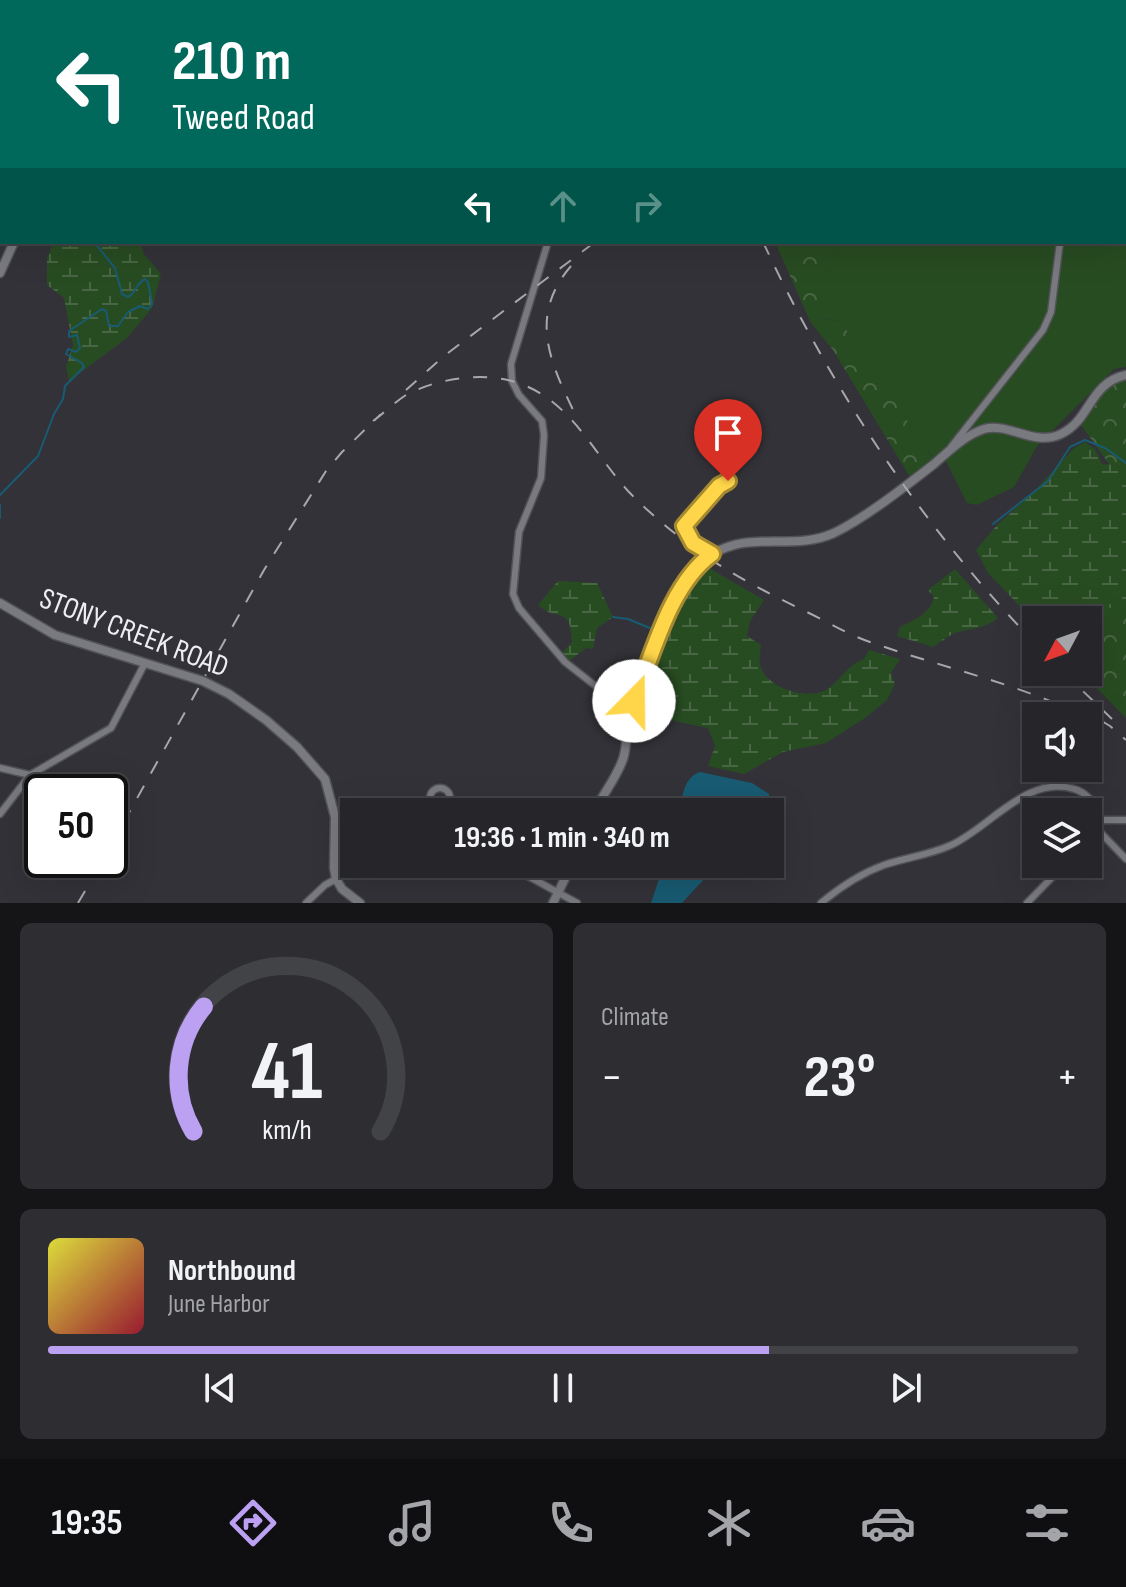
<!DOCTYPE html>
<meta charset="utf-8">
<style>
:root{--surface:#26262a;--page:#2e2e32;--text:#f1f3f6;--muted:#a4a5a8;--line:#424347;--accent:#bca0f2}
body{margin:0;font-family:"Sofia Sans Condensed",sans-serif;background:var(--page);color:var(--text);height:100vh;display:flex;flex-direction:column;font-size:30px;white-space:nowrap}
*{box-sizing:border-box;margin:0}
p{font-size:26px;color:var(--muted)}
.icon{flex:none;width:44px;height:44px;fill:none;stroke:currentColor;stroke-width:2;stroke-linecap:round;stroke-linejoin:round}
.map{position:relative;height:903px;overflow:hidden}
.sheet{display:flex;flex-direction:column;gap:20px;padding:20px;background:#151517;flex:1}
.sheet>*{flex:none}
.guide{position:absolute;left:0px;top:0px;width:1126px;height:244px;box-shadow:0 8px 32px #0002,0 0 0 2px var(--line);background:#00695c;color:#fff;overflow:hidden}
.needle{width:52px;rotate:229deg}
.buttons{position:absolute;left:1022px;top:606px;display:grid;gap:16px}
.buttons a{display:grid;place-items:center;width:80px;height:80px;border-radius:0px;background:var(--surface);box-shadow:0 8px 32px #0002,0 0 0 2px var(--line);font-size:40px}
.speed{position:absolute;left:24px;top:774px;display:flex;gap:16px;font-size:40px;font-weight:700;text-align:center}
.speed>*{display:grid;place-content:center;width:104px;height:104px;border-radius:50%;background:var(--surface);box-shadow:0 8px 32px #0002,0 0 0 2px var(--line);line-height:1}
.speed .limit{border:4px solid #111;border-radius:12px;background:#fff;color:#111}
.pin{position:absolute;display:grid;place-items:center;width:68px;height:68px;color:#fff;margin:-82px -34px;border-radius:50% 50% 50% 0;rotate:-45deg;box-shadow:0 0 8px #0007}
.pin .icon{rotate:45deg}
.me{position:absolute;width:88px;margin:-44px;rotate:22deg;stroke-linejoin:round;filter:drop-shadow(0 0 6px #0008)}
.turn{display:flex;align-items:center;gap:28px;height:168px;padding:0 40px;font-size:36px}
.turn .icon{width:104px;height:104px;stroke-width:2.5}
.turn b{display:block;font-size:56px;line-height:68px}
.lanes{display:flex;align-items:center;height:76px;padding:0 40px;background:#0003;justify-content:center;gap:40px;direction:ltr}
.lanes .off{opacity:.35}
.big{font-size:60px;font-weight:700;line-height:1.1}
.sheet .widget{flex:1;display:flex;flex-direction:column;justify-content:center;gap:12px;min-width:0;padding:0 28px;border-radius:12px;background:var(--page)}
.sheet .dial{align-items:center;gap:0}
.dial svg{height:208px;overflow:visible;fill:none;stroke:var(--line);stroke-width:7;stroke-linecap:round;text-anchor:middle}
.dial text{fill:var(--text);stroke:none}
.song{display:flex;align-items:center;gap:24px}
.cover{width:96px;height:96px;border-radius:12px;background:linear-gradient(135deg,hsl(60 70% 55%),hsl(350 70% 35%))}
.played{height:8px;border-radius:4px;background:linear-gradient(90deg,var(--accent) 70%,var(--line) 70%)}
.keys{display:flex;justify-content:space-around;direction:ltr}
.heat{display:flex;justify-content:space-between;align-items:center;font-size:44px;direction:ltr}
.sheet .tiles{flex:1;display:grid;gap:20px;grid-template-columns:1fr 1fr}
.widget:last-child{grid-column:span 2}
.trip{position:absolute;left:340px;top:798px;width:444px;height:80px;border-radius:0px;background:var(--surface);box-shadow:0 8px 32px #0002,0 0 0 2px var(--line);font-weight:700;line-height:80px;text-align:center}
.tab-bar{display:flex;height:128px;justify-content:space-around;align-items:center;background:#0f0f11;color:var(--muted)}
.tab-bar .icon{width:56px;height:56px}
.tab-bar .selected{color:var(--accent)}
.tab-bar b{font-size:36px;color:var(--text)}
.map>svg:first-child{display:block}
</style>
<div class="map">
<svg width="1126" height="903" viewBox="0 0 1126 903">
<defs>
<pattern id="forest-crowns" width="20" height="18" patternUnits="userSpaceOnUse" patternTransform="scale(2)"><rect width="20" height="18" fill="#284c22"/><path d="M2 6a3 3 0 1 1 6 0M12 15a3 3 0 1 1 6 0" fill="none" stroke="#486643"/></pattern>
<pattern id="wetland-marsh" width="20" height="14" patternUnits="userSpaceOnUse" patternTransform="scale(2)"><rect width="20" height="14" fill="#284c22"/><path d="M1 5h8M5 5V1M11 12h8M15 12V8" fill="none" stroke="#486643"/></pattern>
</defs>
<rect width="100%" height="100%" fill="#323238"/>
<path fill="#284c22" d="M1126 128V367L1114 369 1037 446 1014 487 977 505 967 503 945 459H933L880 380 851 344 845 324C836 319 829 321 821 317L818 288 838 242H1124Z"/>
<path fill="url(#forest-crowns)" d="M775 242H838L818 288 821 317C829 322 836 319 845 324L851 344 880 380 933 459 910 477 833 350 811 323Z
M1126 379V488L1079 422 1114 381Z
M1126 579V718L1081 672H1088V620H1066Z"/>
<path fill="url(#wetland-marsh)" d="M53 242H141L143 253 161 274 152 308 127 338 69 381 66 367 73 345 64 298 47 285V259Z
M1085 442 1095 449 1102 464 1126 466V615L1106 606 1085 620H1036V623L988 573 976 550 997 525 1033 493 1073 449Z
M707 567 764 600 750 621 747 636 761 645C760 653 758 663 762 670 771 689 806 699 824 691 840 683 846 665 864 659L869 650 900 659 891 673 895 684 887 700 865 718 826 743 783 752 744 774 708 766 715 746 708 728 674 721 643 692C659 649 671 597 707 567Z
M955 569 998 618C985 629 971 628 955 633 948 636 940 643 933 647L897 636 900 627C914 620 930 614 934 597L928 590Z
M558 581 597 583 613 617 597 628 593 649 586 648 569 661 561 654 572 642C570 603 559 624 538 605Z"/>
<path fill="#185b72" d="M700 772 752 783 769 794 770 807 765 812H679C683 796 683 778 700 772Z
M664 864H718L682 903H651Z"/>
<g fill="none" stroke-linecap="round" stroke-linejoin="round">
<path stroke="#185b72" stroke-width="2" d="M141 2V0
M203 2 204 0
M0 495 38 456 54 414 63 399 65 386 84 367 82 363 66 354 68 349 76 352 80 348 77 335 69 337V331L102 309 106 311 109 326H118L128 312 140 306 148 309 152 304 148 282 145 279C136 283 136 293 128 297L122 294 115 268 94 242
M0 505V518
M993 524 1048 481 1070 447 1085 440 1105 448 1126 463
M613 617 628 619 657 631"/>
<defs>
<path id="minor" d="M605 0 607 2
M1124 102 1126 97
M548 242 511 364 512 381 519 395 542 421 544 435 541 478 519 532 513 594 519 608 565 662 602 691 628 719
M951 447 1043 330 1051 312 1060 242
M712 554 693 543 684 526 719 486 728 481
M0 768 30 775
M430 798a10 10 0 1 1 20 0a10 10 0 1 1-20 0Z
M0 814 30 775 111 728 145 663
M1101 820H1126
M1098 830 1126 859
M506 864 577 903
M306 903 325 885 336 879
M821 903C839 888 862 873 884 865 905 858 928 855 949 846 988 830 1026 774 1074 789 1085 792 1095 802 1099 814 1103 826 1096 832 1088 840
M1027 903 1065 864"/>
<path id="secondary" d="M55 2 56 0
M0 273 14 242
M0 603 55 635 203 681 229 694 266 720 297 747 325 779 335 817 334 868 336 879 342 889 360 903
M594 812C603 794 617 777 623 759 628 745 625 730 629 717 632 701 640 686 646 671 659 637 670 595 696 568 738 523 788 554 834 533 865 518 906 486 934 464 948 452 965 435 984 429 1009 422 1034 447 1061 434 1091 420 1089 383 1126 375
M553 903 572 864"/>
</defs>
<use href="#minor" stroke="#515156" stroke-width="9"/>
<use href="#secondary" stroke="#515156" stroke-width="11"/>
<use href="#minor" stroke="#797980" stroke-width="6"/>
<use href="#secondary" stroke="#797980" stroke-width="8"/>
<path stroke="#a7a7ac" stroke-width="2" stroke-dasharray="14 14" stroke-linecap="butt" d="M658 0 659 2
M910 2 912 0
M763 242C832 390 922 527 1036 644
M571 266C528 316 550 362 575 414
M406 390 444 356 595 242
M373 421C384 413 395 402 406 395 436 379 479 372 512 381 569 397 591 450 628 491 651 515 679 538 707 557 741 580 776 597 813 615 833 625 851 636 873 643 944 668 1016 683 1084 716
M1063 672 1112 719
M1077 706 1110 726 1126 740
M110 847 264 570 326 471 342 452 380 415
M78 903 103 860"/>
</g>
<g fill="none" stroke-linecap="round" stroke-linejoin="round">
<defs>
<path id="route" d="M634 701C653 654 670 584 712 554L693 543 684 526 719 486 728 481"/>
</defs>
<use href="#route" stroke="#a68a30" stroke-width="20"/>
<use href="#route" stroke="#ffd54a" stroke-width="14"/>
</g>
<g text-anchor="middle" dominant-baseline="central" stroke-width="8" stroke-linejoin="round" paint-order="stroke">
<g font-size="30" fill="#eeeef2" stroke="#323238">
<text transform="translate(134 633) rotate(21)">STONY CREEK ROAD</text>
</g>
</g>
</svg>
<div class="buttons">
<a><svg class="needle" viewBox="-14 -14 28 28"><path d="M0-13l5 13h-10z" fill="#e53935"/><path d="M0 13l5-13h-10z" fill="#a4a5a8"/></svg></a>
<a><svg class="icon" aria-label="sound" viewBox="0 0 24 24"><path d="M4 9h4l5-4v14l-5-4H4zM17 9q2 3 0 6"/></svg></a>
<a><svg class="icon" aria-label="layers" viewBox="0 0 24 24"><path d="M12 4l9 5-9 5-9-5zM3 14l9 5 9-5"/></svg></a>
</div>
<div class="speed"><div class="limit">50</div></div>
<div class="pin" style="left:728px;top:481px;background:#d93025"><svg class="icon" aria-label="arrive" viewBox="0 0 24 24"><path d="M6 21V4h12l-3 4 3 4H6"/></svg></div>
<svg class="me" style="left:634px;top:701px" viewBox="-20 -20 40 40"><circle r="19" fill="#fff"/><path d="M0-13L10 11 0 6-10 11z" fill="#ffd54a"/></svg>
<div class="trip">19:36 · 1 min · 340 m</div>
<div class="guide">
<div class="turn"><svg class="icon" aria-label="left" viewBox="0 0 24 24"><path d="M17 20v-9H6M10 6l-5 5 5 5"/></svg><div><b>210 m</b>Tweed Road</div></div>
<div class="lanes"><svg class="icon" aria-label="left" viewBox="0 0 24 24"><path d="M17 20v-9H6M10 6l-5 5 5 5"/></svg><svg class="icon off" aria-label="ahead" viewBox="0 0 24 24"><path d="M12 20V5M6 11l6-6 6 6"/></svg><svg class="icon off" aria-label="right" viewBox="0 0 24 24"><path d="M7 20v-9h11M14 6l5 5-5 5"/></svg></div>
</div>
</div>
<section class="sheet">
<div class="tiles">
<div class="widget dial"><svg viewBox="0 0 100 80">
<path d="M14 69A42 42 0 1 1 86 69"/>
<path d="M14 69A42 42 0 0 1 18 21" stroke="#bca0f2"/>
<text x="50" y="56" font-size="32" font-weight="700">41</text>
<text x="50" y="72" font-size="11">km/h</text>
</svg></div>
<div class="widget"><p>Climate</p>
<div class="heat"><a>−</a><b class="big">23°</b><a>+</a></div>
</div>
<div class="widget">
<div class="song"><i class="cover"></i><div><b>Northbound</b><p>June Harbor</p></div></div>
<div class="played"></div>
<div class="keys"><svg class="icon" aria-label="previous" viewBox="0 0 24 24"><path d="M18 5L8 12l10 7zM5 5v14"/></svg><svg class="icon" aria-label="pause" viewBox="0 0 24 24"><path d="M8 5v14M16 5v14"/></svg><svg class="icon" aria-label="next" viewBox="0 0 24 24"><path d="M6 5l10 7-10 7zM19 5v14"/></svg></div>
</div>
</div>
</section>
<nav class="tab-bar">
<b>19:35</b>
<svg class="icon selected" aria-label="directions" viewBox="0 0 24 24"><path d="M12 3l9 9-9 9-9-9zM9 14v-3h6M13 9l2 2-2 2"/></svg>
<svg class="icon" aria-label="music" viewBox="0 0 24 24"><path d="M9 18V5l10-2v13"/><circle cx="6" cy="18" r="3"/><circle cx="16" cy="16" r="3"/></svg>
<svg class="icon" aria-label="phone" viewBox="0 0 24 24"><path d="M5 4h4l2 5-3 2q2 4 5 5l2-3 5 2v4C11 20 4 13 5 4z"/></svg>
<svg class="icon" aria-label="climate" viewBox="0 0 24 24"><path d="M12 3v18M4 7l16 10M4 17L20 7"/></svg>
<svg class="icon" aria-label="car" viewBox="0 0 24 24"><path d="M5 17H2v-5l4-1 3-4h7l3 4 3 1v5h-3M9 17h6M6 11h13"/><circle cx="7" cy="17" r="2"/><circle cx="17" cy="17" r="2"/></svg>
<svg class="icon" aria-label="filters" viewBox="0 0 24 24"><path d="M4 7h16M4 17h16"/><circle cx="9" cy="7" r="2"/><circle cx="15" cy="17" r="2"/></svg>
</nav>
